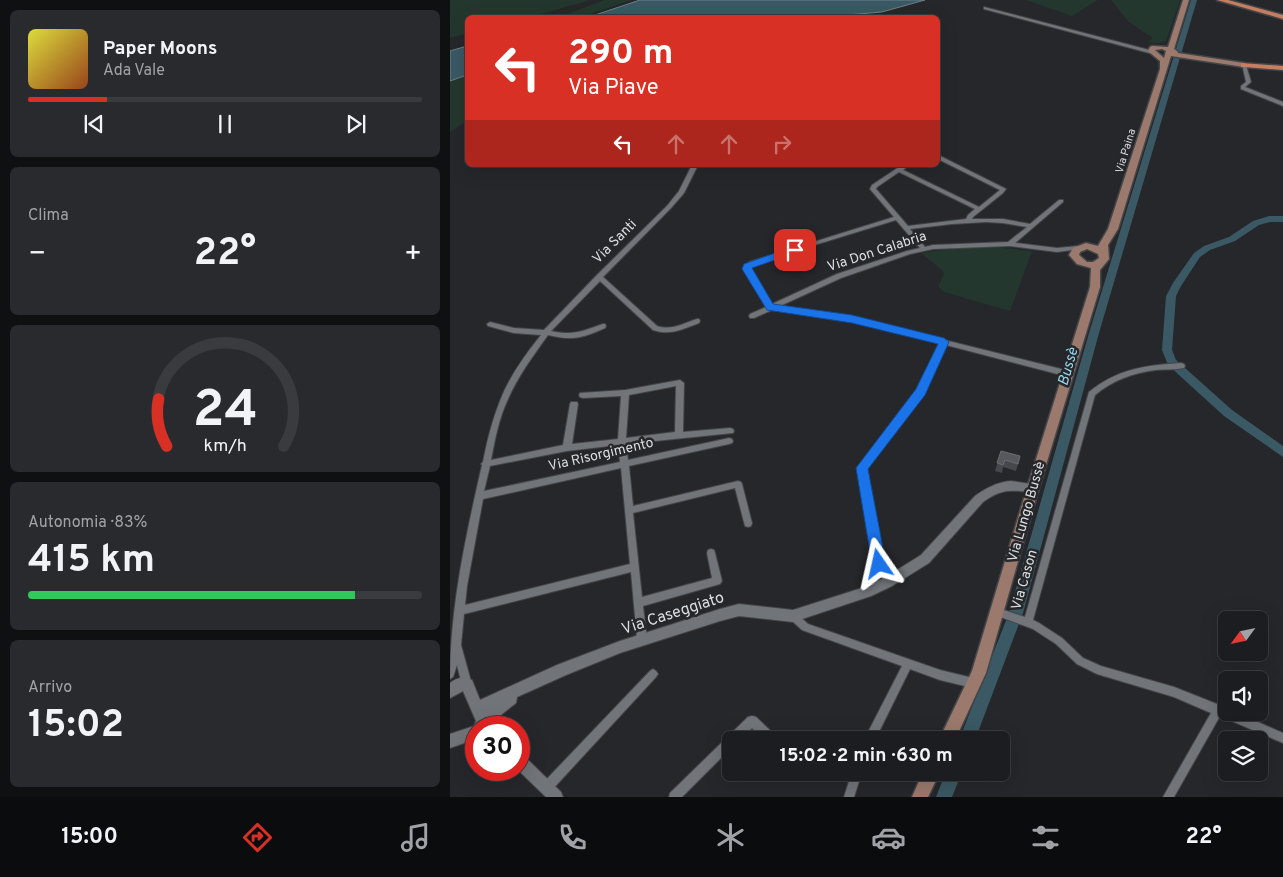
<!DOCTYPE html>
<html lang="it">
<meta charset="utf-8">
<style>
:root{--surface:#1c1d20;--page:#292a2d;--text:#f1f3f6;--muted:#a0a2a5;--line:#3a3b3e;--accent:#d93025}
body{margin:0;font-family:Overpass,sans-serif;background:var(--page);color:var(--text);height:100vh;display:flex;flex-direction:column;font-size:19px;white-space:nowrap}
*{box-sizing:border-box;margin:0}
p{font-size:16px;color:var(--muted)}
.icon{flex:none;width:28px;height:28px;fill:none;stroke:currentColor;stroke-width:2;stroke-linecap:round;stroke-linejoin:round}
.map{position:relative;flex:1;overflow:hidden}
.sheet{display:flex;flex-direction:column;gap:10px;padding:10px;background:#0f1012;width:450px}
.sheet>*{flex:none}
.hud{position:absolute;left:15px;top:15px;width:475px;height:152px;border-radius:8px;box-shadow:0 5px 20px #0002,0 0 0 1px var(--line);background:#d93025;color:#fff;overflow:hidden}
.needle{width:32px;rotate:237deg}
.tools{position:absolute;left:768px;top:611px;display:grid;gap:10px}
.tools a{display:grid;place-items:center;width:50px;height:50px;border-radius:8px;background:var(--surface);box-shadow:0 5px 20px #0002,0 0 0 1px var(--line);font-size:25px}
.speed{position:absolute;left:15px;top:716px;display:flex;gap:10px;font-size:25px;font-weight:700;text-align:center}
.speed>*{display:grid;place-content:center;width:65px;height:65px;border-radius:50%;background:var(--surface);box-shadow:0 5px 20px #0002,0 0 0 1px var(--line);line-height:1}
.speed .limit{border:8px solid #d22;background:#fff;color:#111}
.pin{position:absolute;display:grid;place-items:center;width:42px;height:42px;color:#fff;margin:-21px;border-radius:10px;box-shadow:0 2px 8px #0006}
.me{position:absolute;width:55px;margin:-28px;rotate:349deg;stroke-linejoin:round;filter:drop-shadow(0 0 4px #0008)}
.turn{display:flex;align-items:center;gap:18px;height:105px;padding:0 20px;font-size:22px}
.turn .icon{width:65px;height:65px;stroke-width:2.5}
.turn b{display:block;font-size:35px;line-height:42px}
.lanes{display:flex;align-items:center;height:48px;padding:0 20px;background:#0003;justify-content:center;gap:25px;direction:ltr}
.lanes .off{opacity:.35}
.big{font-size:38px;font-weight:700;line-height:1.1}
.sheet .card{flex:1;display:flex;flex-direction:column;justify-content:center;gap:8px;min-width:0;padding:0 18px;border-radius:8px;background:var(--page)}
.sheet .dial{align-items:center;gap:0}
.dial svg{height:130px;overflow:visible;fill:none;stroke:var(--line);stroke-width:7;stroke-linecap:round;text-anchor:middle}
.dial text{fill:var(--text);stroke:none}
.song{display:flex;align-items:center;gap:15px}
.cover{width:60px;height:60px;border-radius:8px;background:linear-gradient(135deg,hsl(60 70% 55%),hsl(20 70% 35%))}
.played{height:5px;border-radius:2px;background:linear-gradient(90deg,var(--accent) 20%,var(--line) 20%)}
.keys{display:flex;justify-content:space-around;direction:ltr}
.heat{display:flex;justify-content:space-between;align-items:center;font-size:28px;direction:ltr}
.charge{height:8px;border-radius:4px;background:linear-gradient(90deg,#34c759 83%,var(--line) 0)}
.trip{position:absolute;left:272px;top:731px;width:288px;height:50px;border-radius:8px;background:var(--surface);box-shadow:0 5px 20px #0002,0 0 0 1px var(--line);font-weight:700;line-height:50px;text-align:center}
.tab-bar{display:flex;height:80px;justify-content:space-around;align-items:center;background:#0b0c0d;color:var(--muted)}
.tab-bar .icon{width:35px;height:35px}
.tab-bar .current{color:var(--accent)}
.tab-bar b{font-size:22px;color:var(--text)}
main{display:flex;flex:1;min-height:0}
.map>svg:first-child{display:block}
</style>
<main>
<section class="sheet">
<div class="card">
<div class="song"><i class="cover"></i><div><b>Paper Moons</b><p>Ada Vale</p></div></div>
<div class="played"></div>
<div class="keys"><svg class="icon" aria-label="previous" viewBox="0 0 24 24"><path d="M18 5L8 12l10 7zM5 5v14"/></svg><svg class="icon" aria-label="pause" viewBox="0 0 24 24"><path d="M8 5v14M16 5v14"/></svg><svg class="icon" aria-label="next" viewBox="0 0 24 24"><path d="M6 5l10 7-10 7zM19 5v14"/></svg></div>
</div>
<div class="card"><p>Clima</p>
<div class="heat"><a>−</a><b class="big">22°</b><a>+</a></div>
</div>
<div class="card dial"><svg viewBox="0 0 100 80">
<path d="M14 69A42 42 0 1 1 86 69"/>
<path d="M14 69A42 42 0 0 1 9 40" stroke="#d93025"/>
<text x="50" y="56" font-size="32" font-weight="700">24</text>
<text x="50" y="72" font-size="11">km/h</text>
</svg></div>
<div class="card"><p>Autonomia · 83%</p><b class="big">415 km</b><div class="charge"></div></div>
<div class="card"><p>Arrivo</p><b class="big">15:02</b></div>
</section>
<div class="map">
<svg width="833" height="797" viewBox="0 0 833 797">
<rect width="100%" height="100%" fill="#25272b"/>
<path fill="#24372e" d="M0 0H140L81 17 18 18 17 33 0 38Z
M154 0H182L131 17H110Z
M576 0H648L622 16Z
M661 0H730L717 38 716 41 708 43 698 42 703 38 679 22Z
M17 75V121L0 132V81Z
M516 247H542L582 251 560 311 494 292 488 286 494 275 493 271 471 253Z"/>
<path fill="#3a5964" stroke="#6a8189" d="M190 0H475L432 12 373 17H139Z
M17 46V75L0 81V51Z"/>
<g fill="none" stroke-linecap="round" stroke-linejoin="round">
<path fill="#3a5964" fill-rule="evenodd" d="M741 0H747L649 333 573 613 525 740H509L559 613 639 333Z
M819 216H833V222H820L809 225 785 241 760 250 750 257 731 286 726 296 722 350 726 360 782 410 833 446V457L774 416 718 365 712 350 716 296 723 283 744 253 754 246 779 237 803 221Z
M496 772H512L502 797H486Z"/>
<defs>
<path id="minor" d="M534 7 707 52V53L703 54 534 9Z
M792 64 796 65 801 82 795 87 833 102V106L791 89V86L796 82Z
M488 155 556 189 553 193 523 217 522 219H553L580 224 609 200H613V202L565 243 607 248 628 246 630 247V249L607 252 560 246 483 249 460 254 391 278 330 306 402 317 619 371 623 374 619 377 496 345 474 394 416 469 433 564 443 582 441 585 438 586 435 585 425 564 408 468 468 391 490 343 402 321 322 310 304 318H300L299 316 300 314 316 307 294 269 299 262 444 217 420 189 422 185 452 165H459L453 170 529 207 550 190 488 159ZM449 172 525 209 518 215 516 219 458 226 426 189 427 187ZM446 220 470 248 457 251 387 274 322 304 300 269 303 264ZM536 222 553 223 577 227 558 242 483 245 475 247 460 229 502 224Z
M242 165H248L234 193 221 208 153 277 207 326C222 331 234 323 247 319H249L250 321 249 323C233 329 220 336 203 330L150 281 101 331C123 336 133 331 153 324H155L156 326 155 328C133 338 122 341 98 335 83 356 68 376 58 399 49 418 45 439 41 460L113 445 120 404 121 402H127L128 404 122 444 168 439 171 396 133 398 130 397 129 395 130 393 175 390 230 380 234 383 233 432 280 428 283 429 284 431 283 433 176 444 178 460 279 438 282 439 283 441 282 443 279 444 179 466 183 506 288 481 291 482 292 484 302 523 301 526 298 527 295 526 285 488 183 513 192 597 262 578 257 553 258 550 261 549 264 550 265 553 272 581 270 584 193 606 197 639 195 642 192 644 189 642 187 639 181 572 14 614 11 645 22 685 21 689 17 690 13 689 7 665 3 677 0 679C0 607 16 535 32 465L31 464 33 462C37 441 42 421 50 401 59 377 75 355 91 335L64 333 38 326 37 324 40 322 64 328 94 330 147 275 217 206 229 191ZM226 386 225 432 176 438 179 395ZM168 445 170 462 34 491 40 466 117 451ZM171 468 180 564 15 605 17 586 33 499Z
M731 363 734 364 735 366 734 368C725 370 715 369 706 370 683 373 663 380 645 395L583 620 589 623 612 638 633 658 651 666 724 687 772 706 776 709V712H785L833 733V743L770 716 724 797H713L761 713 724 697 647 674 627 664 606 644 583 629 545 615 543 612 545 609 548 608 575 617 639 392C667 369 696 365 731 363Z
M343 612 346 613 358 624 490 670 523 678 526 680 528 683 526 686 523 688 490 680 460 669 425 740H414L452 666 352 630 340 619 338 616 340 613Z
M203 669 206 671 208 674 206 677 100 792 96 793 92 792 91 788 92 784 200 671Z
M302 716 306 717 326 736 327 740H314L302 728 290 740H281V748L232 797H219L220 793 298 717Z
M402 772H412L404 797H394Z"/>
<path id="tertiary" d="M561 481 587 485 589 488 587 491 583 493C561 489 551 489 533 502L479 563 442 586 421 596 343 622 289 616 270 621 170 653 116 675 67 697 66 703 42 722 45 728H26V739L0 748V734L24 726 26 721 13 691 0 698V683C7 677 13 677 22 680L30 700 107 665 170 641 270 609 289 604 343 610 415 587 434 578 471 555 525 496C536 488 547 482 561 481Z
M69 754 74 756 111 792 113 797H96L68 770Z"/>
<path id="secondary" d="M733 0H739L724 49 727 51 728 53 794 63 798 65 794 67 721 56 668 229 658 245 659 259 650 270V287L589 488 536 673 505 740H489L522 671 577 488 640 287 641 268 627 264 619 255 623 248 636 243 648 246 658 229 710 69V61L698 51 700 47 702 46 718 47ZM712 49 716 51 714 58 705 50ZM637 249 648 254 649 258 643 262H637L629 255 630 252Z
M473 772H490L478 797H462Z"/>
<path id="primary" d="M767 0H778L833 15V19Z
M791 63 833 66V70L794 67H791Z"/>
</defs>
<use href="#minor" stroke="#434548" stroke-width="2"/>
<use href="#tertiary" stroke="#434548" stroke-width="2"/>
<use href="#secondary" stroke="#434548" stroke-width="3"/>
<use href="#primary" stroke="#434548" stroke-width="3"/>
<use href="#minor" fill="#717478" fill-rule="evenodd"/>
<use href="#tertiary" fill="#717478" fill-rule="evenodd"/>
<use href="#secondary" fill="#9b796c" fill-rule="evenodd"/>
<use href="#primary" fill="#c57f60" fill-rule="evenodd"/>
</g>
<path fill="#45484c" d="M551 451 568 464 566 471 553 467 552 473 545 471Z"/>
<path fill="#55585c" stroke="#6a6d70" d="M551 451 570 456 568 464 555 460 553 465 547 463Z"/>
<path fill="#1a73e8" stroke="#114b97" d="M342 247H345L350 250 348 252 302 268 323 304 402 315 494 338 499 342 475 395 418 469 436 564 434 569 429 570 424 569 422 564 406 468 466 389 488 344 402 323 317 310 292 269 294 264Z"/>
<g text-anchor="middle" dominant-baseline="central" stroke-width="5" stroke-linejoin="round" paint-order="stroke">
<g font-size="11" fill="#dbdddf" stroke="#25272b">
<text transform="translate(676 151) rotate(-73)">Via Paina</text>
</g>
<g font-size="14" fill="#dbdddf" stroke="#25272b">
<text transform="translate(165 242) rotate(-45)">Via Santi</text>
<text transform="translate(427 252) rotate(-18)">Via Don Calabria</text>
<text transform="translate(151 455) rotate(-13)">Via Risorgimento</text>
<text transform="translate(577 512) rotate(-74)">Via Lungo Bussè</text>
<text transform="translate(575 580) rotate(-74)">Via Cason</text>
</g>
<g font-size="15" font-style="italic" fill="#97d6eb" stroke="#25272b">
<text transform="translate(619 367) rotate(-74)">Bussè</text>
</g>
<g font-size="16" fill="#dbdddf" stroke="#25272b">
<text transform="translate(223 614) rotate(-18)">Via Caseggiato</text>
</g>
</g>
</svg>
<div class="tools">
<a><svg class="needle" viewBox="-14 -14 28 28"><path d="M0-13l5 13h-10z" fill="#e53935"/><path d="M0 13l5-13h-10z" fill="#a0a2a5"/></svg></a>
<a><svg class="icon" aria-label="sound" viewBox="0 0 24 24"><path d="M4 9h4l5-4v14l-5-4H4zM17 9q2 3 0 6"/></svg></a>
<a><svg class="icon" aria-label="layers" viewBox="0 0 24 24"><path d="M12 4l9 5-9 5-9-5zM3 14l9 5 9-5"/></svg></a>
</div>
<div class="speed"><div class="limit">30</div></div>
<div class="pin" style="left:345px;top:250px;background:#d93025"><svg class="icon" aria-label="arrive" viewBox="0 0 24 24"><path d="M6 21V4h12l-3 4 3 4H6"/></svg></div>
<svg class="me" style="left:429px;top:564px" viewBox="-20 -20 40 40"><path d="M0-17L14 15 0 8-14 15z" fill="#1a73e8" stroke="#fff" stroke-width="4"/></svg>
<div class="trip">15:02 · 2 min · 630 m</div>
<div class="hud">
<div class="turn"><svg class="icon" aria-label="left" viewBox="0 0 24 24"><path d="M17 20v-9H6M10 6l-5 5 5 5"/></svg><div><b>290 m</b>Via Piave</div></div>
<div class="lanes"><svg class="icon" aria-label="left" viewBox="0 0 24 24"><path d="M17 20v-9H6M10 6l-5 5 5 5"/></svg><svg class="icon off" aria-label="ahead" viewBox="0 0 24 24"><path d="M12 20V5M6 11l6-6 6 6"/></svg><svg class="icon off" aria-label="ahead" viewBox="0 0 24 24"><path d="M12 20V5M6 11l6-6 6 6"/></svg><svg class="icon off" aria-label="right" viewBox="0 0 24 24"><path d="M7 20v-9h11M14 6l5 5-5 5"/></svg></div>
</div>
</div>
</main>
<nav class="tab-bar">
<b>15:00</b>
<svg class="icon current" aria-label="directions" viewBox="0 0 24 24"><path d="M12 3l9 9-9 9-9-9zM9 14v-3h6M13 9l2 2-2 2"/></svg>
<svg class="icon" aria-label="music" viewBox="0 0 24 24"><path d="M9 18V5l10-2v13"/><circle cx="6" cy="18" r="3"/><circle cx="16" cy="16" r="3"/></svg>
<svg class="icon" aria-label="phone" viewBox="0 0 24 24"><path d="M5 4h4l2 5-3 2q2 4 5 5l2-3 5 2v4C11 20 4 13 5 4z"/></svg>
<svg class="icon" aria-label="climate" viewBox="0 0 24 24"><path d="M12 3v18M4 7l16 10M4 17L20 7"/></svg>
<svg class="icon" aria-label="car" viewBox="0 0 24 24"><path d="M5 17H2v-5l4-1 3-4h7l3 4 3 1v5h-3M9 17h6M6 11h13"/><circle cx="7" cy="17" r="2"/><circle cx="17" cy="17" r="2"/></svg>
<svg class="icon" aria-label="filters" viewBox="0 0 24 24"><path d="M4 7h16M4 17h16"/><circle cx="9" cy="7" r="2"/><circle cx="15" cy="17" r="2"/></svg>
<b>22°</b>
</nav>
